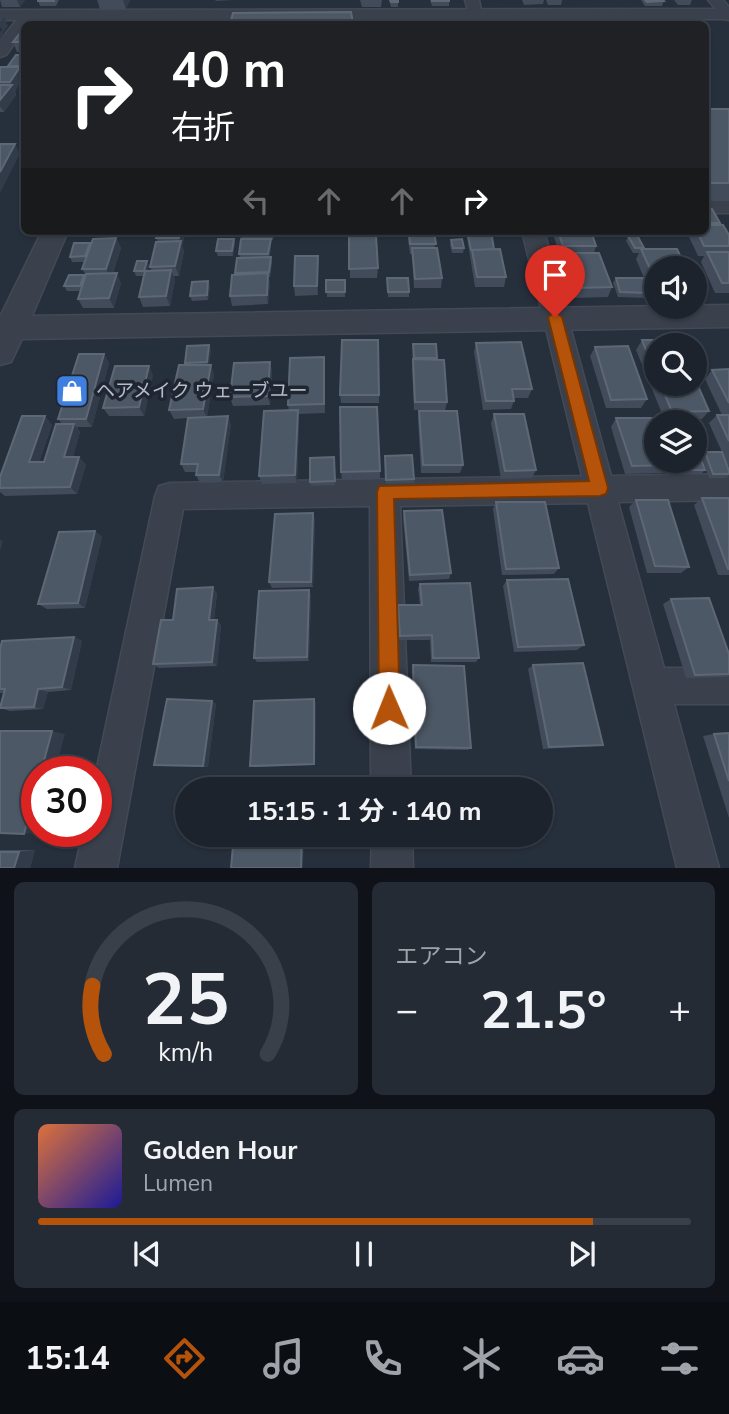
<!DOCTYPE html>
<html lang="ja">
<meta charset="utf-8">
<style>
:root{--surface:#1c232d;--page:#252b35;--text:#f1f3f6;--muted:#a0a4aa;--line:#3a4049;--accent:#b45309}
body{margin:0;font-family:"Nunito Sans","Noto Sans JP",sans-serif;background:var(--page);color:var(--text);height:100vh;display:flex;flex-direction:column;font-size:26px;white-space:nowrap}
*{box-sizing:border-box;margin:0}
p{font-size:23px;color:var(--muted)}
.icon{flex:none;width:38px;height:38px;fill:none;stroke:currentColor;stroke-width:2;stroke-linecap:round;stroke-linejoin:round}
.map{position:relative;height:868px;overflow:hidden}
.sheet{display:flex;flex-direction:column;gap:14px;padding:14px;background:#0f1319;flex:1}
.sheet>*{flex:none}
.top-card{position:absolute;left:21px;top:21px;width:688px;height:214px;border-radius:10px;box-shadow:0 2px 5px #0004,0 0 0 2px var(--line);background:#202124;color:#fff;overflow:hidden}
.tools{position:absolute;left:644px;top:256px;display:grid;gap:14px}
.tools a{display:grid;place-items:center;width:63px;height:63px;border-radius:50%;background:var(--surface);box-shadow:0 2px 5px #0004,0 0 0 2px var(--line);font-size:35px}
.speed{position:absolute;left:21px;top:756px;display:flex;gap:14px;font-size:35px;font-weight:700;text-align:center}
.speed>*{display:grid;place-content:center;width:91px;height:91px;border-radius:50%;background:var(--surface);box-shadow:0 2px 5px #0004,0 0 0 2px var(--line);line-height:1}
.speed .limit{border:10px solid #d22;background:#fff;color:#111}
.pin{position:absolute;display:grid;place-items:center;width:60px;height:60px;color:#fff;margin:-72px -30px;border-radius:50% 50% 50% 0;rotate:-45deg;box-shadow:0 0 7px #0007}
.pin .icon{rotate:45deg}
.me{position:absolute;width:77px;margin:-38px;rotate:359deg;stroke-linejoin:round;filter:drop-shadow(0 0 5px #0008)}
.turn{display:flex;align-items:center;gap:24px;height:147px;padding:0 35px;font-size:32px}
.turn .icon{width:91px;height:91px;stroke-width:2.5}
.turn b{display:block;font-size:49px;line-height:60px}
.lanes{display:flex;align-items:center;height:66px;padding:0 35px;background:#0003;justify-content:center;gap:35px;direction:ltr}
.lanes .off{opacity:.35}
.big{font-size:52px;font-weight:700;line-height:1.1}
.sheet .card{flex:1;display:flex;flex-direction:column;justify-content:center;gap:10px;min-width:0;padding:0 24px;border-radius:10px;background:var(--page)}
.sheet .dial{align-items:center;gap:0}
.dial svg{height:182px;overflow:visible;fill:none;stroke:var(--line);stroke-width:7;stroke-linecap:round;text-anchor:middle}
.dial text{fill:var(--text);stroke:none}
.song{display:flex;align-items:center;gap:21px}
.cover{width:84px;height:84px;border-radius:10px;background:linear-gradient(135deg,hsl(20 70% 55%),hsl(240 70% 35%))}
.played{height:7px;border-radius:4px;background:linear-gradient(90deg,var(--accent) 85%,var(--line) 85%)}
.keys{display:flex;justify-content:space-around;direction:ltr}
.heat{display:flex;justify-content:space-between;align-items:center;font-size:38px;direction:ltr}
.sheet .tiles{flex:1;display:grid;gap:14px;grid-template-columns:1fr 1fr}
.card:last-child{grid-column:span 2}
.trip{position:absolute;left:175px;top:777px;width:378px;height:70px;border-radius:35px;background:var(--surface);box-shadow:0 2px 5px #0004,0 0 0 2px var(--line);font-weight:700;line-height:70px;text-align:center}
.dock{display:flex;height:112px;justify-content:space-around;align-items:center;background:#0b0e12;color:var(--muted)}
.dock .icon{width:49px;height:49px}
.dock .selected{color:var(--accent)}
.dock b{font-size:32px;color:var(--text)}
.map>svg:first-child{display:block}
</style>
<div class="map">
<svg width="729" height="868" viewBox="0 0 729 868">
<rect width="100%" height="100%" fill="#262f3c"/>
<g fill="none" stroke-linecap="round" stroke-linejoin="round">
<defs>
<path id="minor" d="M465 0H479L482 15 480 18H470Z
M708 0H723L729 7V20L724 19Z
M28 11 35 15 28 24H24V30L6 55 0 57V41L23 12Z
M705 201H729V213H705Z
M522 231H544L611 476 729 474V500L618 502 664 668H729V704H674L719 868H677L588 503 400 506 411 789H371L370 506 183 509 117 868H75L83 831H96V772L155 496 159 486 170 483 582 476Z
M372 835H412L413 868H371Z"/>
<path id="tertiary" d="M729 9V19L0 20V10Z
M42 231H68L32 316 729 305V327L22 339 11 362 0 365V317Z"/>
</defs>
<use href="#minor" stroke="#434a55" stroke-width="3"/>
<use href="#tertiary" stroke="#434a55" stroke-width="3"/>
<use href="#minor" fill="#3a414c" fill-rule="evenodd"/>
<use href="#tertiary" fill="#3a414c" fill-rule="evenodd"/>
</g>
<path fill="#414b5a" d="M0 0H25L20 7H2Z
M38 0H59L56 6H40L38 1Z
M97 0H130L126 9H100Z
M215 0H233L216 1Z
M360 0H382L381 7H362Z
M389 0H398V7H391Z
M430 0H449V6H432Z
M522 0H544L543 4 524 5Z
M546 0H562V1L561 5H548Z
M641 0H663L664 1 662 6H645Z
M674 0H692L690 5H678Z
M24 32V52H17L13 42Z
M24 55V71H22L24 77 15 91 16 95 4 112H0V67H9Z
M705 109H729V201H705Z
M705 209 720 223 719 225 729 235V293H715L701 262 704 256H698L688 235 690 231H705Z
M186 231 182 246 184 251 179 276H174L175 280 170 306 143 307 139 297 144 276H136L134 271 147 261 149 266 147 271H152L150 267 158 242 156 238Z
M274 231 273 240H271L270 257 272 262 270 277H268L270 283 268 304 232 306 230 296 235 273 240 258 239 254 242 239 241 236Z
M407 231H434L435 248 442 278 441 288H414L412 254H410Z
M466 231H491L494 249 506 277 504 287H475Z
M552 231H591L596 246 594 253 612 287 608 297 571 298 560 263 562 256H560Z
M349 236 378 268 377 278H350Z
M628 236 644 248 643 249 656 268V292H650L636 259 639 253H633L626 241Z
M116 238 121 248 113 273 121 283 114 308H83L78 299 80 291H67L64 286 85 277 86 275 82 269 85 262H72L70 257 90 243 91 246Z
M234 239 235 244 233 256H218L216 251Z
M451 240 464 248 463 253H452L450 245Z
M318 266V295L295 296 294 286Z
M387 278 409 292V297H388Z
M616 278 648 293 646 298 618 297 613 283Z
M326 280H345V297H327Z
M210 286 208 300 192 301 190 296Z
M642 340 656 345V383H695L709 411 702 419 665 421 636 350Z
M476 343 532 389 528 398H514V401L511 409 483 410 474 352Z
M413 344H436V360L447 402 445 411 463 465 460 473H421L418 419 419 411H443L414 410 412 368Z
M595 347 647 399 641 408H606L590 356Z
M211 350 209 365 214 374 207 417 231 424 223 482 200 483 196 475 197 472H185L181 464 188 418 174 419 169 410 186 365 185 363Z
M104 354 109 363 92 427H77L80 432 73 457H79L86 465 77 494 5 496 0 492V477L45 416 52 425 39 462H44L62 424 58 419Z
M324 357 325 413 298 414 299 419 297 483 262 484 259 476 289 411 288 405Z
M270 362 272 371 270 405 233 406 230 397Z
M729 369V468L709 423 717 415H722L705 379 712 370Z
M153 375 144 416H109L103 408Z
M340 395H379V403H341Z
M494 414 536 470 532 478 501 479 491 423Z
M616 418 673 465 665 473 625 474 611 427Z
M705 452 729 471V475L726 478H709L701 456Z
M334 457 335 485 311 486 310 482Z
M385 460 414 479V483L386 484Z
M679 460H695L705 470 701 474H684Z
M380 471V479L342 480 341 472Z
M702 498H729V575H718L694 505Z
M636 500 689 567 681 573H647L629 507Z
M496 502 559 568 554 574 502 575 493 509Z
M404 511 451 573 449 579 409 581 403 519Z
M313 513 315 520 313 587 272 588 269 582Z
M95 531 102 537 85 608 47 609 38 604Z
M507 580 584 645 577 650 514 652 503 586Z
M420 584 479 658 476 662H431L430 640H399L398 610V605H420L418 589Z
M309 590 311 596 309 661 257 662 254 658Z
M217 593 214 620H217L221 625 217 666 159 668 153 664 173 620Z
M671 599 729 654V676L726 677 686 678 663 604Z
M74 637 82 641 71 690 48 692 43 709 10 711 0 708 4 693H0V649Z
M413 665 471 748 468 750 415 749 412 669Z
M533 665 603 745 595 746 543 749 528 669Z
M212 701 216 704 208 767 160 766 154 765Z
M316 702 315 765 253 767 250 766Z
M729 733V818L703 736 714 734Z
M0 850H35L30 868H0Z"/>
<path fill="#313b49" d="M17 0H25L20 7Z
M123 0H130L126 9Z
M4 17 8 26 3 33 4 35 0 40V32L2 30 0 27V22Z
M20 67 24 77 15 91 10 82Z
M12 85 16 95 4 112 0 106V100Z
M15 144 20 154 0 193V172Z
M180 231H186L182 246 184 251 179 276 175 266 180 243 179 238Z
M116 238 121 248 111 278 106 269Z
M234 239 235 244 233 256 232 251Z
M271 239V244L269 259 268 254Z
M318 256V295L317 286Z
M147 261 149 266 146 276 144 271Z
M171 270 175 280 170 306 166 296Z
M117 273 121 283 114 308 109 298Z
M268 273 270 283 268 304 267 295Z
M208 281 210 286 208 300 207 295Z
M209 345 211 350 209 367 207 362Z
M104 354 109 363 92 427 86 419Z
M270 362 272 371 270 405 268 396Z
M211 365 214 374 207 418 203 409Z
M149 366 153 375 144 416 139 407Z
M298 410 299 419 297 483 295 475Z
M45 416 52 425 37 470 29 462Z
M228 416 231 424 223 482 219 475Z
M74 424 80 432 71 465 64 457Z
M79 457 86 465 77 494 70 487Z
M313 513 315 520 313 587 311 582Z
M95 531 102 537 85 608 78 603Z
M0 539 3 542 0 551Z
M213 587 217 593 213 625 209 620Z
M309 590 311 596 309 661 307 657Z
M217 620 221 625 217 666 212 662Z
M74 637 82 641 71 690 62 687Z
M38 689 48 692 43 709 34 707Z
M314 699 316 702 315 765 314 764Z
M212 701 216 704 208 767 203 766Z
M52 731 65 734 55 772H41Z
M37 786V831L40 832 24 834Z
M302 835H304L303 868H301Z
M35 850 30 868H14L19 852Z"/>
<path fill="#4d5866" stroke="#5e6775" stroke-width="2" d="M38 0H54V1H38Z
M390 0H398V2H391Z
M432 0H449V1H432Z
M645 0H663L664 1 647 2Z
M351 12 353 23 367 24H230L233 13Z
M21 32H24V42H13Z
M16 55H24V66H8Z
M0 67H20L10 82H0Z
M0 85H12L0 100Z
M705 109H729V183H705Z
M0 144H15L0 172Z
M705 209H712L720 223H705Z
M705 225H723L729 235V246H704L697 231H705Z
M158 231H180L179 238H156Z
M242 231H273V235L241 236Z
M409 231H434L436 244H410Z
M467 231H491L494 249 471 250Z
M558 231H591L596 246H563Z
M637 235 644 248H635L628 236Z
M349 236H376L378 268 349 269Z
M116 238 106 269H82L93 239Z
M218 239H234L232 251H216Z
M241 239H271L268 254H239Z
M462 239 464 248H453L451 240Z
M181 241 175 266 150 267 156 242Z
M74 243H90L85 256 70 257Z
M412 248H437L442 278 415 279Z
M500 249 506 277H477L472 250Z
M641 249H677L686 268H656V282Z
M707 252H729V283H722Z
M563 253H599L612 287 575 288Z
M295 256H318L317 286H294Z
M271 257 269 272 235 273 237 258Z
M137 261H147L144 271H134Z
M171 270 166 296 139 297 145 271Z
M117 273 109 298 78 299 86 274Z
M268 273 267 295 230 296 232 275Z
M69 275H84L80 286H64Z
M387 278H408L409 292H388Z
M616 278H643L648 293 620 292Z
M326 280H345V292H326Z
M208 281 207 295 190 296 192 282Z
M342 340H378L379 395H340Z
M642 340H661L663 345H656V375Z
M521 342 532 389H512L514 401H486L476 343Z
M413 344H436L437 358H414Z
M209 345 207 362 185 363 187 346Z
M628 346 647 399 611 400 595 347Z
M79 354H104L86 419H58Z
M324 357V404L288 405 290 358Z
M413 359 444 360 447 402H415Z
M270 362 268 396 230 397 234 363Z
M179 365H211L203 409 169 410Z
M115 366H149L139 407 103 408Z
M729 369V403L712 370Z
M695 379 709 411 672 412 660 383H695Z
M340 407H377L380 471 341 472Z
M298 410 295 475 259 476 264 411Z
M419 411H457L463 465H423Z
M494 414H524L536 470 505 471Z
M717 415H729V441Z
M22 416H45L29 462H44L56 424H74L64 457H79L70 487 0 488V477Z
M228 416 219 475H196L198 464H181L188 418Z
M616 418H655L657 422 656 460H671L673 465 632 466Z
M695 451H698L705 470H688L684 460H695Z
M705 452H722L729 471V474H713Z
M412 455 414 479 386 480 385 456Z
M334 457 335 481 310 482V458Z
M702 498H729V569H728Z
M636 500H668L689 567 655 566Z
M496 502H545L559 568 506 569Z
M442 510 451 573 410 575 404 511Z
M313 513 311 582H269L275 514Z
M95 531 78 603 38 604 59 532Z
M568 579 584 645 518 647 507 580Z
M470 583 479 658H433L432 635 400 636 398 605H422L420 584Z
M213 587 209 620H217L212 662 153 664 161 620H173L177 589Z
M309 590 307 657 254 658 259 591Z
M709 598 729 654V674L695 675 671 599Z
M74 637 62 687 38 689 34 707 0 708 5 689H0V649L2 641Z
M583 663 603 745 549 747 533 665Z
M413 665 464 666 471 748 416 747Z
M167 699 212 701 203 766 154 765Z
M314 699V764L250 766 254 701Z
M0 731H52L41 772H37V786L24 834 0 833Z
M729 733V781L714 734Z
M234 835H302L301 868H231Z
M0 852H19L14 868H0Z"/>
<path fill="#b45309" stroke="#753606" stroke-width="2" d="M555 312 562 317 608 488 606 494 600 496 394 499 400 708 397 715 389 719 382 715 379 708 377 492 379 486 589 481 548 317Z"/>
<defs>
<symbol id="shop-square" viewBox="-11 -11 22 22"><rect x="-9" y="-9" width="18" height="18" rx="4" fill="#3f7fe0" stroke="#1f2631"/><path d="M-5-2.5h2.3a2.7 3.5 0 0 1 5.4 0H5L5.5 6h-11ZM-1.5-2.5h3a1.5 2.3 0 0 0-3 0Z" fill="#fff"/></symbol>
</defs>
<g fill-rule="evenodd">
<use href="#shop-square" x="53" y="372" width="38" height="38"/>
</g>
<g text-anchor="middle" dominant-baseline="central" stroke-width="7" stroke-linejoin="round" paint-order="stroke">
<g font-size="19" fill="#b5bcc7" stroke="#1f2631" text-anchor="start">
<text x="96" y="391">ヘアメイク ウェーブユー</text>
</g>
</g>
</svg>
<div class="tools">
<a><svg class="icon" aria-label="sound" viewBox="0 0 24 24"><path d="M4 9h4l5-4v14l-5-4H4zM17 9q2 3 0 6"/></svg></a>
<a><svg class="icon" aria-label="search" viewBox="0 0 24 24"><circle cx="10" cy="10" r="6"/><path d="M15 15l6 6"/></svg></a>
<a><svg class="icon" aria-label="layers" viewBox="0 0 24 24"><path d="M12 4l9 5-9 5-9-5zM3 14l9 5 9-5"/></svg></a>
</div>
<div class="speed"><div class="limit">30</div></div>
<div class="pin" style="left:555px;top:317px;background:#d93025"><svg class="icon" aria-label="arrive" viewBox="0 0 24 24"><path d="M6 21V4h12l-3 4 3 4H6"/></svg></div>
<svg class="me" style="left:389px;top:708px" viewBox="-20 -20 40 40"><circle r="19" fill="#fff"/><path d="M0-13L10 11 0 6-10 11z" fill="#b45309"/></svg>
<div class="trip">15:15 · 1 分 · 140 m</div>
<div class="top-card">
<div class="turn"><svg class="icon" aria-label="right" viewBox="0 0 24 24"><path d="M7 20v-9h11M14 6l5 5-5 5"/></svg><div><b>40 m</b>右折</div></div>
<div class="lanes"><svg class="icon off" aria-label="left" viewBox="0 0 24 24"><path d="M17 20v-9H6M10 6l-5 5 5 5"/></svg><svg class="icon off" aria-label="ahead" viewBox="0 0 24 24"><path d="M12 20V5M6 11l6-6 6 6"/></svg><svg class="icon off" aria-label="ahead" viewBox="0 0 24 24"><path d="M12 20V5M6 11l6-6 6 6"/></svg><svg class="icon" aria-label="right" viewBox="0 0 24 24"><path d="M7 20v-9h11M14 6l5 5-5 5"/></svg></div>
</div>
</div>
<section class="sheet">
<div class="tiles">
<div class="card dial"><svg viewBox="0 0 100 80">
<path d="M14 69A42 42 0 1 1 86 69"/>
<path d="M14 69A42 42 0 0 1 9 39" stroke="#b45309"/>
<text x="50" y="56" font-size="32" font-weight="700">25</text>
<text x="50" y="72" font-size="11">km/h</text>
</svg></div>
<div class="card"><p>エアコン</p>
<div class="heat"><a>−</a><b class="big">21.5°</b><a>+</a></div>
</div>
<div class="card">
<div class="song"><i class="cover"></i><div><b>Golden Hour</b><p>Lumen</p></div></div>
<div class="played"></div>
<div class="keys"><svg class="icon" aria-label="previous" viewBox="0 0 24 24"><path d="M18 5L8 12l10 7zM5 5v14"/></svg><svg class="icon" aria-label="pause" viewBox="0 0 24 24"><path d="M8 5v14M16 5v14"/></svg><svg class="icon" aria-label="next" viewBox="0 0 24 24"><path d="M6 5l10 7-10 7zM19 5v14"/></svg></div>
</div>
</div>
</section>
<nav class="dock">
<b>15:14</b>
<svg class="icon selected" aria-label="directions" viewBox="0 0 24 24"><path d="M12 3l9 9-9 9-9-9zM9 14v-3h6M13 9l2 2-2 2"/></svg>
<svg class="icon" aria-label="music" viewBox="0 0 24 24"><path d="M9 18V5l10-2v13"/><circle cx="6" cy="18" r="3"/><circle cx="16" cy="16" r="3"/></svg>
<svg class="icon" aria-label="phone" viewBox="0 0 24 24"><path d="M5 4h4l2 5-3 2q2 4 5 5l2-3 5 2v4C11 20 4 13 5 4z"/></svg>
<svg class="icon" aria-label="climate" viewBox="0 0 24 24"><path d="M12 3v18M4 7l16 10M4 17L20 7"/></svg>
<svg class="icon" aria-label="car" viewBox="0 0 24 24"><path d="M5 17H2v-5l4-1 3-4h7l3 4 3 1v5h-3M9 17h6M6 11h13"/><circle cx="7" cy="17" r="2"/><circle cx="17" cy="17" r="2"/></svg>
<svg class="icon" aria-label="filters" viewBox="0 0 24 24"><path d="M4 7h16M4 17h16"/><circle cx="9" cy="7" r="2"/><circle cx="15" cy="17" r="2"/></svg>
</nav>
